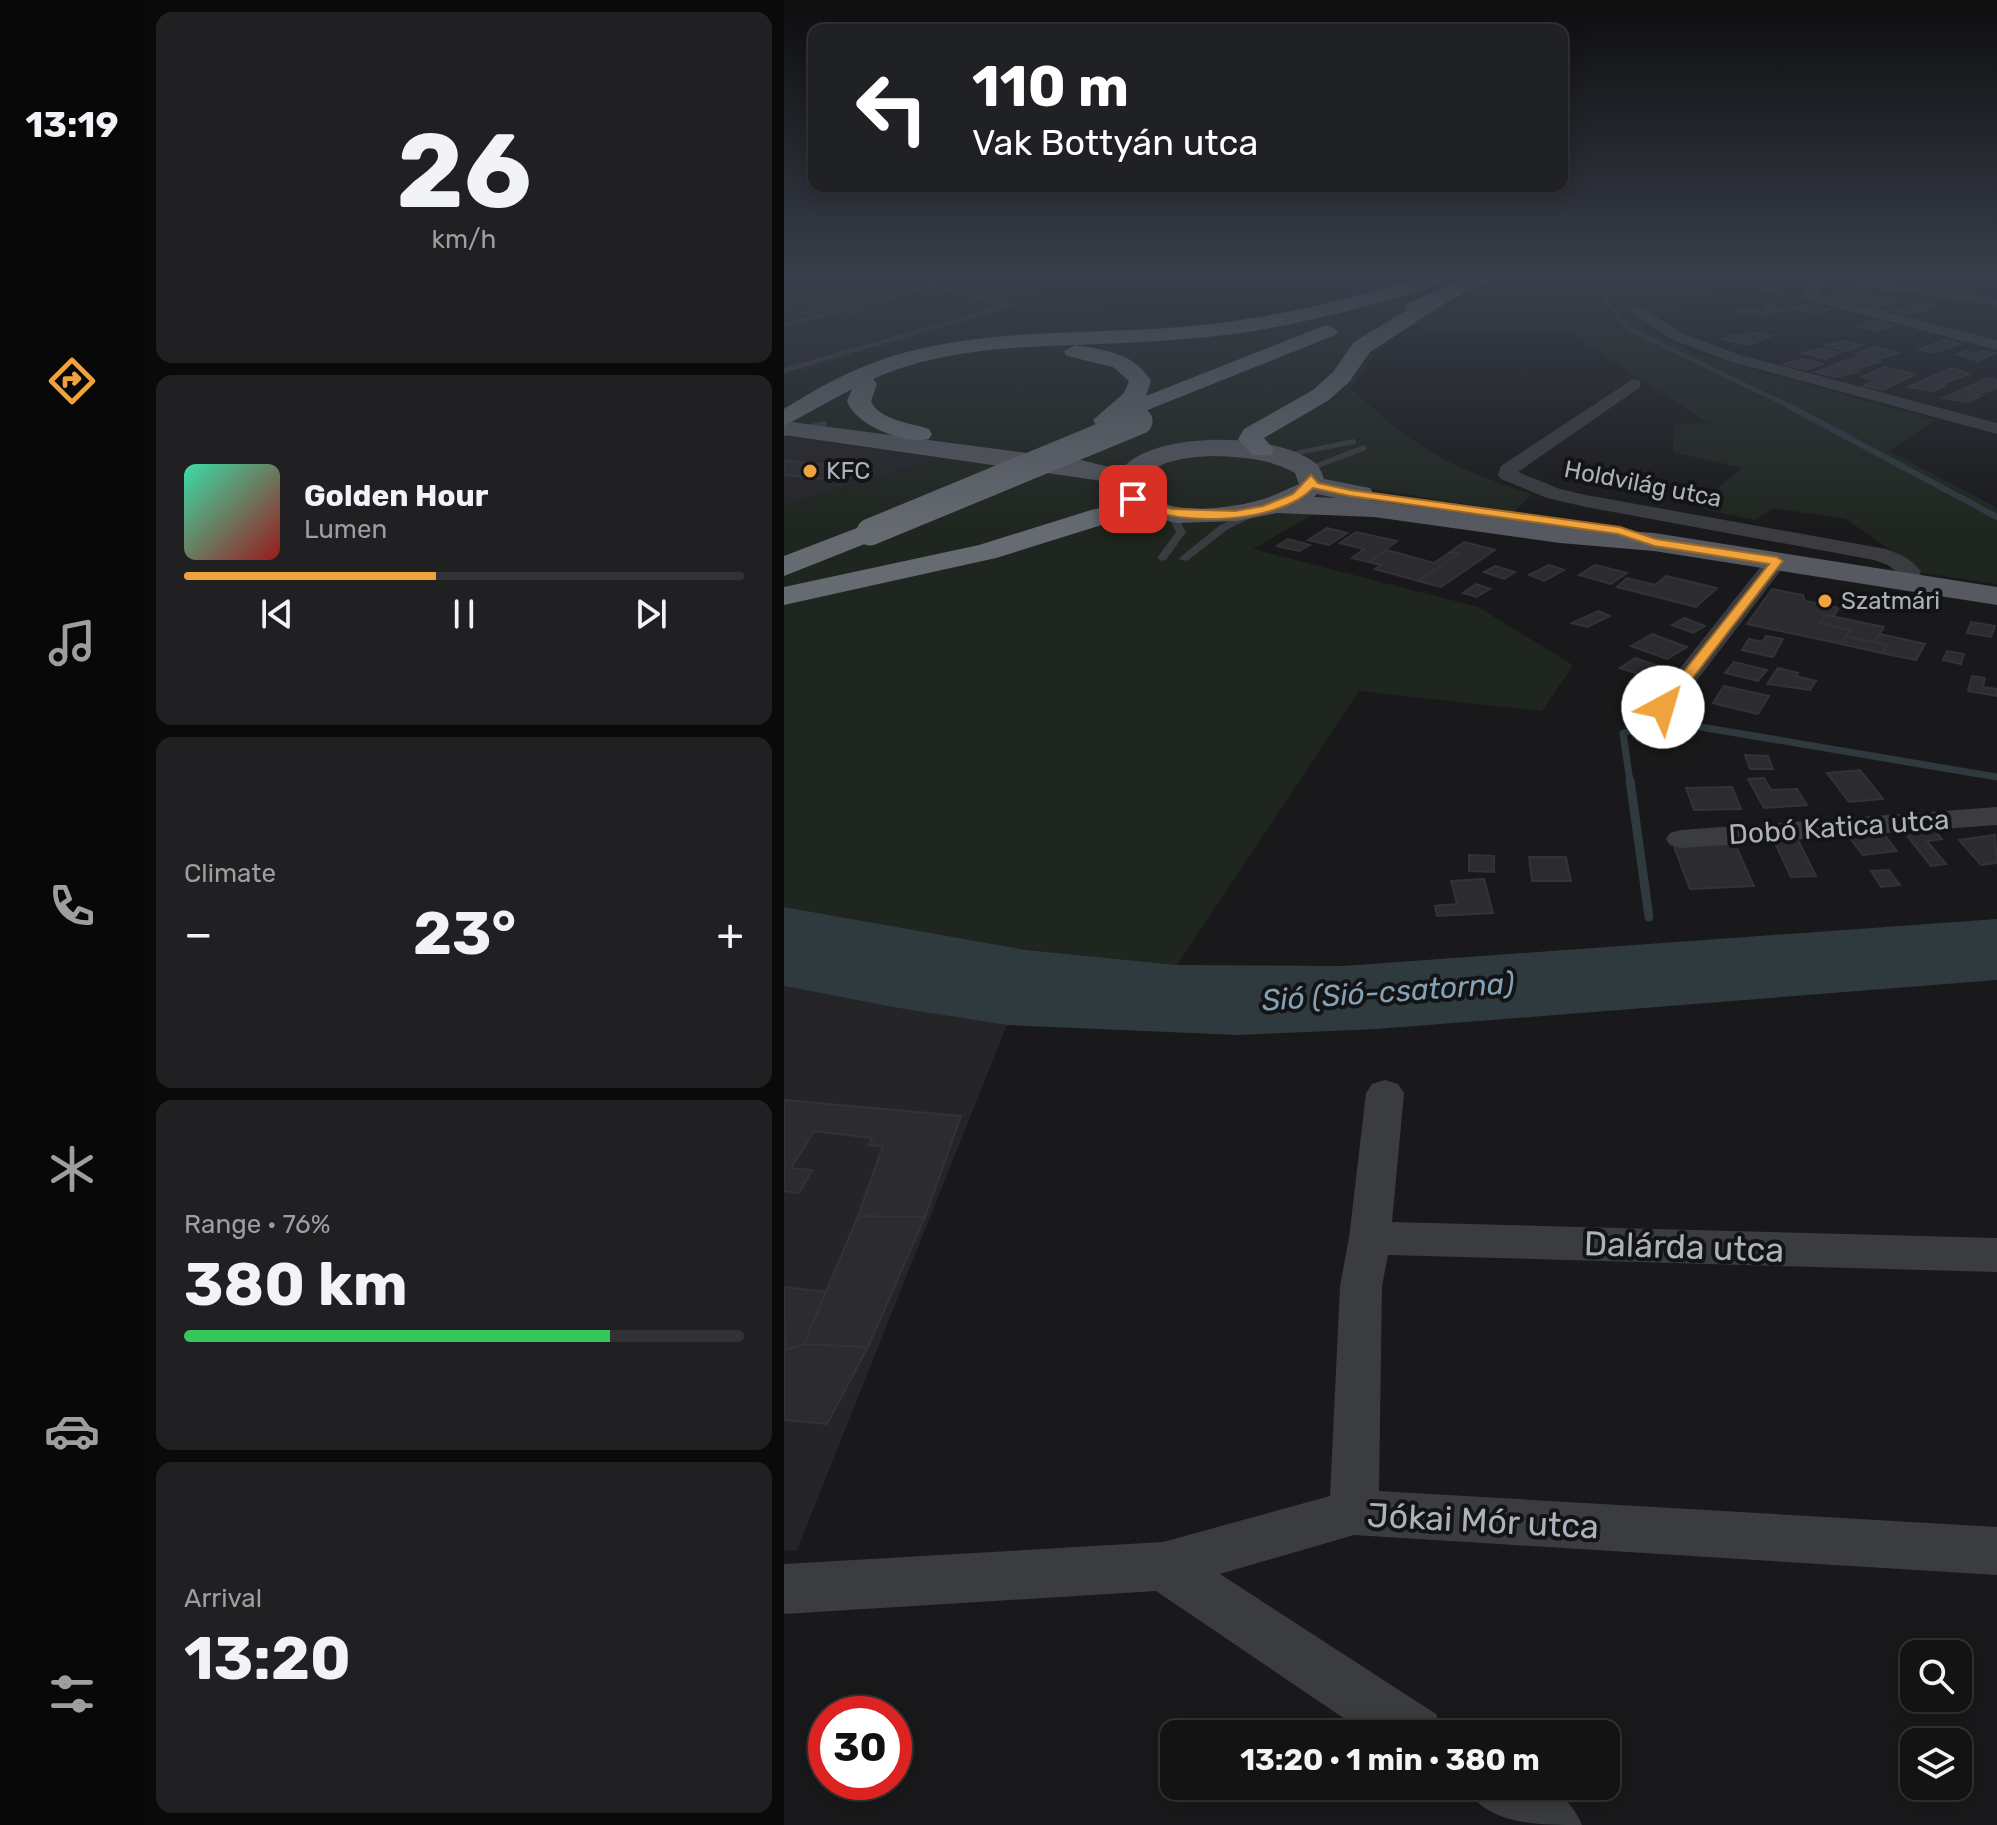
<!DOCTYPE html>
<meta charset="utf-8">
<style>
:root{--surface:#131314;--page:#202022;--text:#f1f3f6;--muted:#9d9ea0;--line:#323234;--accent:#f0a23c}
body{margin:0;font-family:Rubik,sans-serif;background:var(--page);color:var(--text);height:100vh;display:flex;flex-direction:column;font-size:30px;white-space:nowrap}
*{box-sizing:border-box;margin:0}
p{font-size:26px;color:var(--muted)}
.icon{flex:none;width:44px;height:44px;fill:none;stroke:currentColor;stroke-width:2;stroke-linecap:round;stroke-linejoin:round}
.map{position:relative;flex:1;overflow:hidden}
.details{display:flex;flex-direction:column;gap:12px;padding:12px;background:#0a0a0b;width:640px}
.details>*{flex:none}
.top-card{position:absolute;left:24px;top:24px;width:760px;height:168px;border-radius:16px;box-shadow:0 4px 20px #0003,0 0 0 2px var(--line);background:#202124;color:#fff;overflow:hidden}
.controls{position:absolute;left:1116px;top:1640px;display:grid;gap:16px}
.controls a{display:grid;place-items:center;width:72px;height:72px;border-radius:16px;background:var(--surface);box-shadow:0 4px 20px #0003,0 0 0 2px var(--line);font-size:40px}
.speed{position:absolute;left:24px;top:1696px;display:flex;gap:16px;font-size:40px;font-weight:700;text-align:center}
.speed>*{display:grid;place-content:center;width:104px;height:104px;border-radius:50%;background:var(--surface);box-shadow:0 4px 20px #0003,0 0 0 2px var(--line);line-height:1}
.speed .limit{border:12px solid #d22;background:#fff;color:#111}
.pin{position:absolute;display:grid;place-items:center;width:68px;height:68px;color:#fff;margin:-34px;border-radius:16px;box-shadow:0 4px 12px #0006}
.me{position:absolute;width:88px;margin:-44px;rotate:39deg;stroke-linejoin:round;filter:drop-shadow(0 0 6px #0008)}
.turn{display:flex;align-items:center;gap:28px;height:168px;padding:0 32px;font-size:36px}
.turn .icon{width:104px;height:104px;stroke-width:2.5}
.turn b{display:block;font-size:56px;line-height:68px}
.big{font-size:60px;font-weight:700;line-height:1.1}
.details .card{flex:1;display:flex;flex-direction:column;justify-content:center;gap:12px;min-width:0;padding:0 28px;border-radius:16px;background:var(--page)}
.details .dial{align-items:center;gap:0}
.dial b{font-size:104px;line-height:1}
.song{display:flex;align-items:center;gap:24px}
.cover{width:96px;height:96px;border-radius:12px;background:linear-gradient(135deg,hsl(160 70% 55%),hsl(0 70% 35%))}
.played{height:8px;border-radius:4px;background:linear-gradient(90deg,var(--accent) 45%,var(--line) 45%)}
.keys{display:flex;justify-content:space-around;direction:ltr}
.heat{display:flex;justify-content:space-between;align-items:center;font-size:44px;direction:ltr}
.charge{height:12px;border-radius:6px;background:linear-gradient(90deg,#34c759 76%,var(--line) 0)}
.trip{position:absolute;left:376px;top:1720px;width:460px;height:80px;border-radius:16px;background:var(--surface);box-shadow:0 4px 20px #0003,0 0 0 2px var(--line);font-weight:700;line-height:80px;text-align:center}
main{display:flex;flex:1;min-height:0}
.menu{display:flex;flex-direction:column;width:144px;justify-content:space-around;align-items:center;background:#080808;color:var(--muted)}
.menu .icon{width:56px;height:56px}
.menu .current{color:var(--accent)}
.menu b{font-size:36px;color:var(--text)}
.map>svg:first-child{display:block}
</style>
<main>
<nav class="menu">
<b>13:19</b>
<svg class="icon current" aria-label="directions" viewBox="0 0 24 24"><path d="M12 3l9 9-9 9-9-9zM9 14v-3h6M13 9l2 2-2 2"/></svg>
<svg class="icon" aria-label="music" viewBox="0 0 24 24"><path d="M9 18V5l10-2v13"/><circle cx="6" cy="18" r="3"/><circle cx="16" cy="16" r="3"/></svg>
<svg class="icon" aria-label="phone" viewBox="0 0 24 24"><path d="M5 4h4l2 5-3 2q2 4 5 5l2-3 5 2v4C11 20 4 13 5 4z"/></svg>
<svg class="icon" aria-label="climate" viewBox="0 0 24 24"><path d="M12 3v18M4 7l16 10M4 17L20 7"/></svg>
<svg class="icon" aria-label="car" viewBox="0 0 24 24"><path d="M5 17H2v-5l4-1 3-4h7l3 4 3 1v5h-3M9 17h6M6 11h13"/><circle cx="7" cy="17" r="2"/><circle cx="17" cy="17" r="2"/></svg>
<svg class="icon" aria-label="filters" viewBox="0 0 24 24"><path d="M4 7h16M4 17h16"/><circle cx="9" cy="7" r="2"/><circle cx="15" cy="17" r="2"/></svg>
</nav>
<section class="details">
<div class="card dial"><b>26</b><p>km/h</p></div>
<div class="card">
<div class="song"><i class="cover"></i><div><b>Golden Hour</b><p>Lumen</p></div></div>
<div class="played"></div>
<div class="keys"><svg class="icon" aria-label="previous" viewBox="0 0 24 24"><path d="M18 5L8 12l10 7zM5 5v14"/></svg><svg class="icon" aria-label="pause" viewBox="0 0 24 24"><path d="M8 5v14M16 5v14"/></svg><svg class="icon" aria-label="next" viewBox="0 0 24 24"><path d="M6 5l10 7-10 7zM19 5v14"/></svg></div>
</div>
<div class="card"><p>Climate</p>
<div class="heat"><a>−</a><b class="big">23°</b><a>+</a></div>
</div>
<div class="card"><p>Range · 76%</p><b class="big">380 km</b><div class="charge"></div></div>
<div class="card"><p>Arrival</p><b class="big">13:20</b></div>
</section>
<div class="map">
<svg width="1213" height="1825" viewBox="0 0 1213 1825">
<rect width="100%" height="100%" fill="#19191b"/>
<path fill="#252528" d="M0 277H22L93 295 152 280 255 304 0 378Z
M0 436 155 459 0 506Z
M0 986 114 1008 223 1025 13 1550 0 1551Z"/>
<path fill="#1f261f" d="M162 277H202L405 329 546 308 604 277H930L959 282 856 327 917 355 1151 420 1105 451 1213 508V584L1139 573 1062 519 989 508 971 520 911 507 958 468 889 452 890 425 924 423 781 330 655 334 628 324 596 348 567 388C627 446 668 469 748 494L730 512 577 487 469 549 694 607 789 665 758 711 575 691 393 965 242 950 0 907V506L153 460 0 436V378L253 304 152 280Z"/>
<path fill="#2f3a3f" d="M0 907 242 950 393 965 559 966 1213 919V980L593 1029 454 1035 223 1025 114 1008 0 986Z"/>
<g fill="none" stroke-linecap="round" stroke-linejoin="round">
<path stroke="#2f3a3f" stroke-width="4" d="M792 277 813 287 843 328 1009 408"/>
<path stroke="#2f3a3f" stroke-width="6" d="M1005 406 1213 517"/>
<path stroke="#2f3a3f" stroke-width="7" d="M846 782 839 733 881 721 1213 777"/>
<path stroke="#2f3a3f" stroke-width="9" d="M846 780 865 917"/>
</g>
<path fill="#2c2c2f" stroke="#333337" stroke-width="2" d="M0 277H21L88 294 71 299 79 301 52 308 0 317Z
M982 280 1005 284 989 291 976 289 987 284 976 282Z
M1056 291H1068L1085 295 1067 300 1050 296 1056 294 1049 292Z
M1097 297 1114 301 1091 307 1075 302Z
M1135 303 1151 307 1124 314 1108 310Z
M1020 304 1044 309 1033 314 1009 309Z
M983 305 1002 309 983 316 952 311 961 308 977 312 989 308 980 306Z
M78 309 103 315 86 320 61 313Z
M1087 322H1093L1110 326 1094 331 1071 326Z
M975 333 988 336 964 345 938 339 950 335Z
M1161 340 1175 344 1149 353 1135 349Z
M1059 341 1078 345 1063 351 1040 345Z
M1091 347 1115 353 1094 359 1072 354Z
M1038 348 1056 353 1041 359 1019 353Z
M1181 351 1192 354 1199 351 1211 353 1194 361 1174 355Z
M1073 357 1097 362 1075 368 1053 363Z
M1019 359 1038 364 1022 370 999 364Z
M1052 365 1076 371 1053 377 1031 372Z
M1100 367 1131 374 1099 390 1080 386 1091 380 1078 377Z
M1168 368 1185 374 1156 385 1161 386 1149 391 1124 387Z
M1204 378 1213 380V388L1192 395 1197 396 1185 402 1159 398Z
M0 460 59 467 38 479 0 475Z
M543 528 563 533 545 545 524 540Z
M572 532 613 541 585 562 568 558 580 549 556 543Z
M504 539 526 545 515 551 493 546Z
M680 542 711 550 657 587 634 581 674 554 666 552Z
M603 550 650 563 666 552 674 554 634 581 591 569 597 565 585 562Z
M765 565 780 570 760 581 745 575Z
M811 565 843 573 827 584 795 575Z
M711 566 731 572 720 579 700 572Z
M882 576 933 588 912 607 833 587 843 578 871 585Z
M692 584 706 589 692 597 679 593Z
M988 589 1019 595 1021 601 1055 608 1050 616 1042 615 1036 623 1066 630 1057 644 963 624Z
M814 611 826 616 803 627 788 623Z
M1042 615 1100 627 1090 642 1062 636 1066 630 1036 623Z
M900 618 921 626 909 633 888 625Z
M1187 622 1211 626 1207 637 1183 633Z
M868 634 903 647 883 659 847 646Z
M1096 634 1141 644 1132 660 1098 653 1103 645 1090 642Z
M982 636 999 639 989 657 958 650 965 639 978 642Z
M1062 636 1090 642 1103 645 1098 653 1057 644Z
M1163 651 1180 654 1177 664 1159 660Z
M851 658 889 671 875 681 836 668Z
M950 662 983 670 974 681 941 673Z
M994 668 1014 673 1012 676 1032 681 1026 690 983 684Z
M1188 676 1201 678 1199 687 1213 689V696L1184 691Z
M940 686 985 696 974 714 929 703Z
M961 755 984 756 989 769H966Z
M1076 770 1099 799 1065 802 1043 773Z
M980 778 987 790 1013 789 1023 805 980 808 964 779Z
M948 787 957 809 910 810 902 788Z
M1146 825 1158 839 1143 841 1162 864 1147 866 1117 828Z
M1099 833 1113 851 1079 855 1065 837Z
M1211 835 1213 863 1197 865 1175 840Z
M1014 840 1032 876 1007 877 990 841Z
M951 844 970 886 906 889 890 847Z
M685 855 710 856V872L685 871Z
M745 857H782L787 881H748Z
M1105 870 1116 885 1097 887 1087 871Z
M700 879 709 913 653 916 651 906 673 904 667 881Z
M0 1100 177 1116 141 1217 74 1216 99 1146 84 1145 89 1138 30 1131 7 1168 28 1170 15 1193 0 1191Z
M74 1216 141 1217 84 1347 20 1344Z
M0 1287 42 1292 20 1344 1 1349Z
M20 1344 84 1347 43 1424 0 1420V1351Z"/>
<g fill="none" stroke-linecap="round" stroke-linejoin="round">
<path fill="#3a3c40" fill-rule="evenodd" d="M148 284 232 305 0 373V368L220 305 148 288 0 327V323Z
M40 421 43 422V426L12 431 0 437V430Z
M569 439 572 440V444L497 458 492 455Z
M579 445 582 446V450L526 471 518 469Z
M471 510 480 512 444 529 403 561 394 559 436 525Z
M383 511H391L402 532 382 560 378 561 373 558 392 532 382 513Z"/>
<path fill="#3a3c40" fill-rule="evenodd" d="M1035 277H1069L1213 298V306L1046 282 1032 294 1213 340V350L1019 299 1020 288Z
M853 305 897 333 956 355 1213 423V434L944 361 887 339 848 312V306Z
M849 379 855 380 857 384 855 388 734 472 776 489 802 495 1102 549C1116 554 1128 559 1137 572L1132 587H1116L1113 582 1115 574 1104 565 1090 560 802 507 763 498 717 479 714 475 717 466Z
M993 554 1004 561 888 713H870L866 707 870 701 985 556Z
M1213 807V825L897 848 886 845 882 839 886 833 897 830Z
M601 1080 614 1084 620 1093 608 1222 1213 1238V1272L604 1255 598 1286 595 1491 1213 1527V1575L570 1535 436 1574 652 1714 660 1734H583L372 1591 0 1614V1564L379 1542 546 1496 556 1286 565 1238 582 1093 588 1084Z
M681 1786C729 1786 777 1773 798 1825 751 1825 703 1825 681 1786Z"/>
<path fill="#56595f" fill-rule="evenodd" d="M0 421 297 460 337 470C368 430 494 432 531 463 536 467 538 473 540 479L586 488 590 494 585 500 776 526 870 533 1213 587V605L870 551 776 543 590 517 493 513 453 521 393 523 358 515 339 505 329 488 318 481 0 435ZM426 456C457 457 484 458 511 473L515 484C503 489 492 495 480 499 445 509 375 520 354 483 372 460 399 458 426 456ZM533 494 552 498 530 497Z"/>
<path fill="#666a71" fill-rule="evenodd" d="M637 277H666L664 281C583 308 499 330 414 338 373 342 332 343 291 345 322 350 350 353 367 381L362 396 537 327 544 325 554 331 551 335 321 427 312 425 309 420 340 393 345 381 329 367 283 356 280 351 291 345C223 347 152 351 89 379L93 384 87 401C95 420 127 423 145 429L148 434 145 439C121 445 71 425 63 401L68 389 0 426V409C34 387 70 368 109 356 209 326 315 336 417 325 492 317 565 300 637 277Z
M687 277H713L666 300 586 352 565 382 545 400 480 438 490 450 486 455H468L454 439 460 429 529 390 549 372 570 342 623 310 621 307 624 303Z
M362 498 372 500 376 506 372 512 324 523 212 558 0 605V587L195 545 307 510Z
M86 523 96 526 100 532 96 538 0 576V556Z"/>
<path stroke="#666a71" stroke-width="27" d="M86 532 355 421"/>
</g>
<linearGradient id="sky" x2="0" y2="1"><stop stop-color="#0e0e0f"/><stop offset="0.52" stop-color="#383e4a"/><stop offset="1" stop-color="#383e4a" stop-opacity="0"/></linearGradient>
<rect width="1213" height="533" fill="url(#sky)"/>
<path fill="#f0a23c" stroke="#9c6927" stroke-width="2" d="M527 475 534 483 566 490 836 527 872 539 993 557 999 561 884 710H874V704L985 564 870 546 834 534 566 496 529 488C494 525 384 529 343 499L349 496 388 509 451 511 479 506 509 494Z"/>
<g fill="#f0a23c" stroke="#141416" stroke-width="3">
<circle cx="26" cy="471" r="8"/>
<circle cx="1041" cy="601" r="8"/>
</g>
<g text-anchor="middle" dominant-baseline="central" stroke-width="8" stroke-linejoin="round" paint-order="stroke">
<g font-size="24" fill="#acb2bb" stroke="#141416" text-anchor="start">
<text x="42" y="471">KFC</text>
<text x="1057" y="601">Szatmári</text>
</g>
<g font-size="24" fill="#acb2bb" stroke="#141416">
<text transform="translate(859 484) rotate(11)">Holdvilág utca</text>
</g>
<g font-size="28" fill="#acb2bb" stroke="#141416">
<text transform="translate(1055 827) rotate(-4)">Dobó Katica utca</text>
</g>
<g font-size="30" font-style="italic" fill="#83a2b5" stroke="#141416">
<text transform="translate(604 992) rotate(-4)">Sió (Sió-csatorna)</text>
</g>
<g font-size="34" fill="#acb2bb" stroke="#141416">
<text transform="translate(900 1247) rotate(2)">Dalárda utca</text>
<text transform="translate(699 1521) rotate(3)">Jókai Mór utca</text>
</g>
</g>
</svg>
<div class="controls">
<a><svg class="icon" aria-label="search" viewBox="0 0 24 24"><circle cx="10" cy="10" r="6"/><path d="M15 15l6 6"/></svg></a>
<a><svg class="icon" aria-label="layers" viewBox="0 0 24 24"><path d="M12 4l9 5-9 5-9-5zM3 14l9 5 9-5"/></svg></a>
</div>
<div class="speed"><div class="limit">30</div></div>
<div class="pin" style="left:349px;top:499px;background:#d93025"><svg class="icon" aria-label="arrive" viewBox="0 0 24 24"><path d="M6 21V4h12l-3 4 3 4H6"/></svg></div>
<svg class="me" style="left:879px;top:707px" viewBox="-20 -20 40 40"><circle r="19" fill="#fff"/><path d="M0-13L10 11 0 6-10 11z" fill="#f0a23c"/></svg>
<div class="trip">13:20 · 1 min · 380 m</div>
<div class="top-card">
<div class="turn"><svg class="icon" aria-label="left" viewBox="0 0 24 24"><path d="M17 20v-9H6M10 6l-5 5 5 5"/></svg><div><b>110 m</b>Vak Bottyán utca</div></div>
</div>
</div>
</main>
